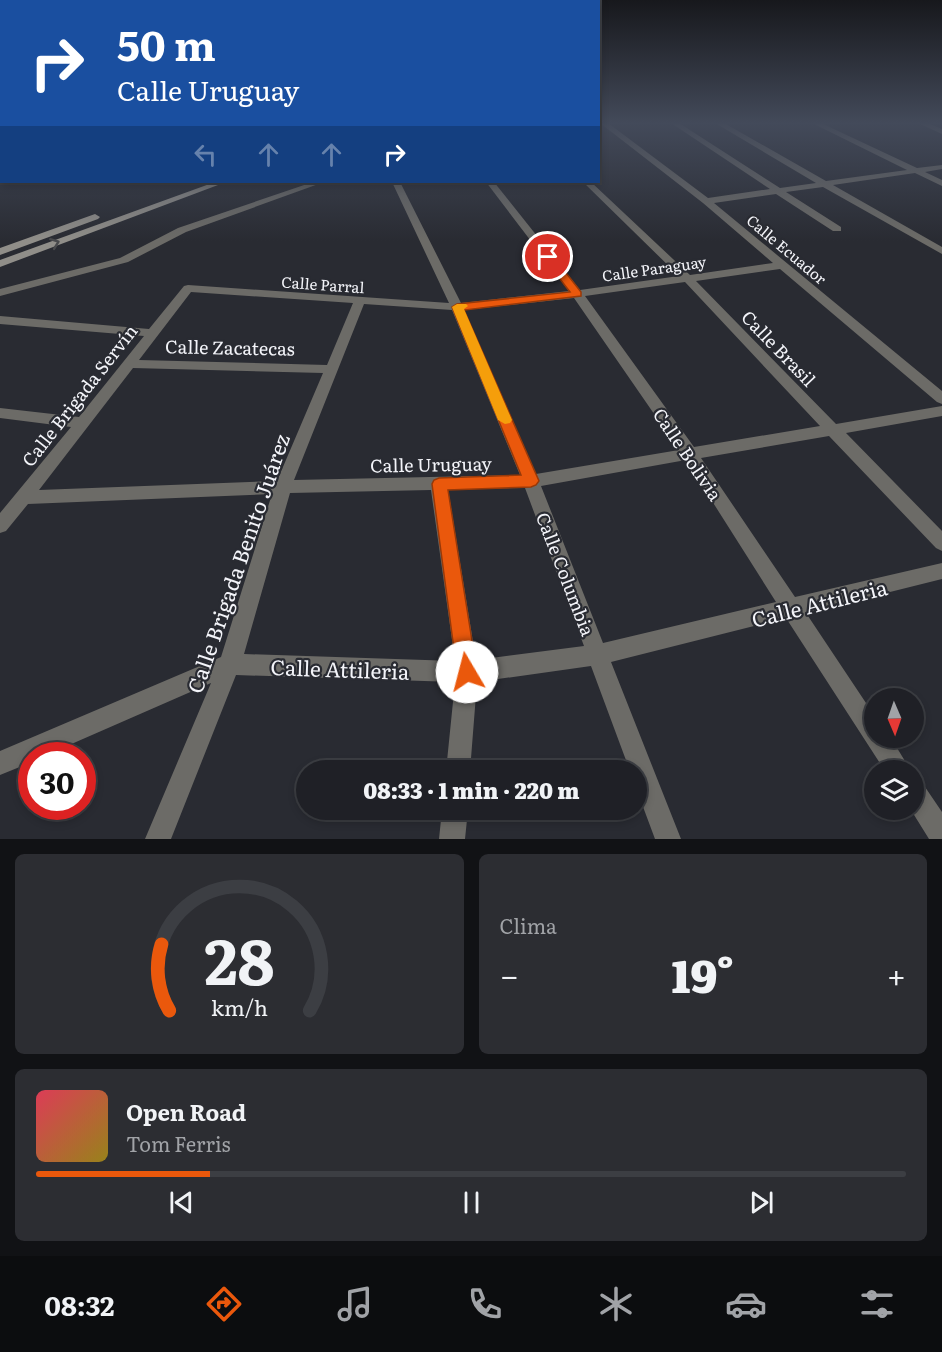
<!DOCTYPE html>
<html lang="es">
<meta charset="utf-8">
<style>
:root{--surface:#1f2026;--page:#2c2d32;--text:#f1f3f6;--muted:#a1a3a7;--line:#3c3e43;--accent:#ea580c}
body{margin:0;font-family:Literata,serif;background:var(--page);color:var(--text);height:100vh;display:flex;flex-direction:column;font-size:22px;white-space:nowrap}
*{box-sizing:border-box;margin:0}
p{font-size:20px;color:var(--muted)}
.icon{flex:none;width:33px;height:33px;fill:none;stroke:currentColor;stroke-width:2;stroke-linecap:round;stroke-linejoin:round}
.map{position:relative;height:839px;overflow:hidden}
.side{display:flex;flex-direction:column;gap:15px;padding:15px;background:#111215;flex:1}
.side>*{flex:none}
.banner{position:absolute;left:0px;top:0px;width:600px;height:183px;box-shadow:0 3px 9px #0003,0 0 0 2px var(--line);background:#1a4fa0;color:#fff;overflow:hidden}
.needle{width:39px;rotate:178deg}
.buttons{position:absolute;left:864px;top:688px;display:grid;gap:12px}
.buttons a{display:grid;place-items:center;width:60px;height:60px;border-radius:50%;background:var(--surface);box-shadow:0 3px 9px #0003,0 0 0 2px var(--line);font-size:30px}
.speed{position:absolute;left:18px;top:742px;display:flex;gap:12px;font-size:30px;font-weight:700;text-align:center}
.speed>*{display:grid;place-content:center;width:78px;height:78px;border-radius:50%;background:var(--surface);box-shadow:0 3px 9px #0003,0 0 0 2px var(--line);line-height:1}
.speed .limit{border:9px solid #d22;background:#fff;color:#111}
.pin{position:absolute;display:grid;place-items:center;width:51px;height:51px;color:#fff;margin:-26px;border:3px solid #fff;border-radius:50%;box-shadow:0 2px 6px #0007}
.me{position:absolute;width:66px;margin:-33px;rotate:352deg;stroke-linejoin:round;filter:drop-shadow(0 0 4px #0008)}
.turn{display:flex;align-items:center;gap:21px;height:126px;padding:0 18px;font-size:27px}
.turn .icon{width:78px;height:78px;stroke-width:2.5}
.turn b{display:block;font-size:42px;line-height:51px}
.lanes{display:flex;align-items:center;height:57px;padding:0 18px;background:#0003;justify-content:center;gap:30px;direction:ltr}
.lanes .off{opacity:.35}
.big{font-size:45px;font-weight:800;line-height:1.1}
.side .widget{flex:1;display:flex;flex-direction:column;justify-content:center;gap:9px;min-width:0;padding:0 21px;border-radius:9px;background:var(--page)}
.side .dial{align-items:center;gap:0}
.dial svg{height:156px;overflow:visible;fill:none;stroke:var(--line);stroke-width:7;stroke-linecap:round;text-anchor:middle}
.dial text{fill:var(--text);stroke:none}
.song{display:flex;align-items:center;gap:18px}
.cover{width:72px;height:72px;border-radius:9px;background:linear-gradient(135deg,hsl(350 70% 55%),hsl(50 70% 35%))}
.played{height:6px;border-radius:3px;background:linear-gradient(90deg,var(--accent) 20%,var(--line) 20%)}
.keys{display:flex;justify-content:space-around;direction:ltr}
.heat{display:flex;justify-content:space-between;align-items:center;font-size:33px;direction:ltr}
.side .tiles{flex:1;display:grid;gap:15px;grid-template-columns:1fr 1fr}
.widget:last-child{grid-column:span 2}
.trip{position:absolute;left:296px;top:760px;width:351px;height:60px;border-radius:30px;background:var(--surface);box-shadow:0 3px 9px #0003,0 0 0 2px var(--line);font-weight:800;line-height:60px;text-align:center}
.dock{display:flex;height:96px;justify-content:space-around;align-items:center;background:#0c0d0f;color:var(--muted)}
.dock .icon{width:42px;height:42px}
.dock .selected{color:var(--accent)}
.dock b{font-size:27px;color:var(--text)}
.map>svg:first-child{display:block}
</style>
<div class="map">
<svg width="942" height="839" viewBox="0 0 942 839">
<rect width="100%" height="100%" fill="#292b32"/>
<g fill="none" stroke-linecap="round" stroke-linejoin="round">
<path fill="#6c6b67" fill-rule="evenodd" d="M600 123H608L708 198 770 189 671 123H679L780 188 816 183 715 123H724L826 181 907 170 812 123H821L917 168 942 165V169L925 172 942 180V186L915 173 833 185 942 247V254L823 187 786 192 841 227V231H833L776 194 714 203 942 391V404L937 402 780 269 696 281 836 424 942 406V416L846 433 942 531V551L936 548 829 436 701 458 795 597 942 563V579L806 613 874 715V738H891L911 771H885L786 618 611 662 681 839H655L636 788V771H630L591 666 477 682 470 771H446L455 682 236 675 171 839H145L211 683 44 756H32V762L0 775V751L221 657 272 494 28 504 6 531 0 533V513L71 427 0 418V408L79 417 144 336 0 324V316L149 329 184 286 188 285 449 303 392 182H400L461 303 569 291 486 182H494L580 290 679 276 583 182H591L690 275 773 263 703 203ZM685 282 820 426 694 447 585 296ZM191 292 353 303 327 365 139 360ZM574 298 679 450 536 474 464 310ZM364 304 452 310 520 475 294 480ZM133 368 323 373 277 481 39 490ZM686 460 776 602 603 643 541 486ZM525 488 584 646 476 660 448 489ZM431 490 455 661 244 654 290 493Z
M918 123H928L942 129V134Z
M0 127H2V131H0Z
M0 162H2V166H0Z
M313 182H324L186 232 128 262 0 296V289L120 258 178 228Z
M914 781 923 784 942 812V839H929L911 810H914Z
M442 810H468L465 839H439Z"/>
<path fill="#908e89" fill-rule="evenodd" d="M215 182H226L0 267V260Z
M95 214 100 217 98 219 0 255V248Z"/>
</g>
<defs><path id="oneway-chevron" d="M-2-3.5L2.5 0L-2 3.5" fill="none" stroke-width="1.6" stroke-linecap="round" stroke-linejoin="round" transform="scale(1.5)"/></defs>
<use stroke="#48494c" href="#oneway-chevron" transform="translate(55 243) rotate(-21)"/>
<linearGradient id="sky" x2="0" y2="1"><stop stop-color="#17181c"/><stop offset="0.51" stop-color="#434a5a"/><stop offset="1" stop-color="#434a5a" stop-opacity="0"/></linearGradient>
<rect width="942" height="241" fill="url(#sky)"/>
<path fill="#ea580c" stroke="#983908" stroke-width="1.5" d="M548 254 552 255 581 292V296L464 310 539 481 536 485 531 487 448 490 477 672 474 679 467 682 460 679 457 672 432 484 434 480 439 478 521 475 452 307 457 304 570 292 543 257Z"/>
<path fill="#f59e0b" d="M457 304H466L468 306 464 309 512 420 510 423 505 424 498 420 452 307Z"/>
<g text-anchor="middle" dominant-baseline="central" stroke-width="4.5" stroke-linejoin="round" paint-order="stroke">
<g font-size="15" fill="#f3f4f9" stroke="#292b32">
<text transform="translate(787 249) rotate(40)">Calle Ecuador</text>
<text transform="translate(654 268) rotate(-8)">Calle Paraguay</text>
<text transform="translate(323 284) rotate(4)">Calle Parral</text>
</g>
<g font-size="18" fill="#f3f4f9" stroke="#292b32">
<text transform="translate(230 347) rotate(1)">Calle Zacatecas</text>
<text transform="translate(779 348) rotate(46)">Calle Brasil</text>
<text transform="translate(79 395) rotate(-52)">Calle Brigada Servín</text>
<text transform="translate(688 454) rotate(56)">Calle Bolivia</text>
<text transform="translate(431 464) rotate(-1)">Calle Uruguay</text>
<text transform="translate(566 574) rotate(69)">Calle Columbia</text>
</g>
<g font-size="21" fill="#f3f4f9" stroke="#292b32">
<text transform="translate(237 563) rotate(-71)">Calle Brigada Benito Juárez</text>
<text transform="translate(819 602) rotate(-14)">Calle Attileria</text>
<text transform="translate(340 668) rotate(2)">Calle Attileria</text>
</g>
</g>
</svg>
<div class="buttons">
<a><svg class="needle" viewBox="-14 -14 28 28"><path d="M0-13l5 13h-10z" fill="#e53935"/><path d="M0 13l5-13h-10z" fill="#a1a3a7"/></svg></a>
<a><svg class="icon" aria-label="layers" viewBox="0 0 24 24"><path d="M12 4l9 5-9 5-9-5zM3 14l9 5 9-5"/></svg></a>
</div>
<div class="speed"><div class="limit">30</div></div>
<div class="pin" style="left:548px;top:257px;background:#d93025"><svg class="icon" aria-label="arrive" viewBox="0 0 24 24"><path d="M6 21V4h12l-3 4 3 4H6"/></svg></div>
<svg class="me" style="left:467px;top:672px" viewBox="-20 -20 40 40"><circle r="19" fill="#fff"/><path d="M0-13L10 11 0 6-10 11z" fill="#ea580c"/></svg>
<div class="trip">08:33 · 1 min · 220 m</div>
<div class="banner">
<div class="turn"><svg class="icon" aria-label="right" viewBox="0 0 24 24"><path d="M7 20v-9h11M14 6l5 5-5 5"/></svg><div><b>50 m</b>Calle Uruguay</div></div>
<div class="lanes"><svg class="icon off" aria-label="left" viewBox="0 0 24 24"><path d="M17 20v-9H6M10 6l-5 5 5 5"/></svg><svg class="icon off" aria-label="ahead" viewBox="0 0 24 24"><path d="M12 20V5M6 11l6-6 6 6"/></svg><svg class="icon off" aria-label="ahead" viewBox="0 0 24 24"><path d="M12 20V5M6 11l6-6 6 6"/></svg><svg class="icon" aria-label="right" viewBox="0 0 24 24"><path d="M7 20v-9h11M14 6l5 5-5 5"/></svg></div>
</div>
</div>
<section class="side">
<div class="tiles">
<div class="widget dial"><svg viewBox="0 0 100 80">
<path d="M14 69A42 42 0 1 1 86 69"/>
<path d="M14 69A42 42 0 0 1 10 35" stroke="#ea580c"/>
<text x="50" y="56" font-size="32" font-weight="700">28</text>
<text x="50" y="72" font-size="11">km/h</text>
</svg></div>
<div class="widget"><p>Clima</p>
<div class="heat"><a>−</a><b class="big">19°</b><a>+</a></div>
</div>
<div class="widget">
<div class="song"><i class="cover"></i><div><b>Open Road</b><p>Tom Ferris</p></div></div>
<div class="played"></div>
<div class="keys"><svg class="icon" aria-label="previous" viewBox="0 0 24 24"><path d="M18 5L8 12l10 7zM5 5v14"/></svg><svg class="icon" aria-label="pause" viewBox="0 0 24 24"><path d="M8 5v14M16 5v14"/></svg><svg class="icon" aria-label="next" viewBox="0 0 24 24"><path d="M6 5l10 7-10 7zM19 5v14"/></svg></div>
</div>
</div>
</section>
<nav class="dock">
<b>08:32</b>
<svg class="icon selected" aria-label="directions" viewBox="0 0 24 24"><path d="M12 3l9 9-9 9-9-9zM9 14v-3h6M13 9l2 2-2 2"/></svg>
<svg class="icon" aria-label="music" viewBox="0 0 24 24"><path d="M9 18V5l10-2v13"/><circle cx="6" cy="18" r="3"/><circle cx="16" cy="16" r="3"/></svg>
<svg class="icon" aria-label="phone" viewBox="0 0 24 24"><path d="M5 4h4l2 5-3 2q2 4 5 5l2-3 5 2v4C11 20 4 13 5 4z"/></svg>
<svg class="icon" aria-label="climate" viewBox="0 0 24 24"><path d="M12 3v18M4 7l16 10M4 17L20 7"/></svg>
<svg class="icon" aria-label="car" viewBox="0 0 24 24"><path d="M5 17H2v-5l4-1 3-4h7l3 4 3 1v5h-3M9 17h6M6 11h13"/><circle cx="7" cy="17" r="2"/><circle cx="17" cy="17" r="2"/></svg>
<svg class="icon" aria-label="filters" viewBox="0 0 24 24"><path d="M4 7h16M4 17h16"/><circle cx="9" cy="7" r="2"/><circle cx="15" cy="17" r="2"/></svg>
</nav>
